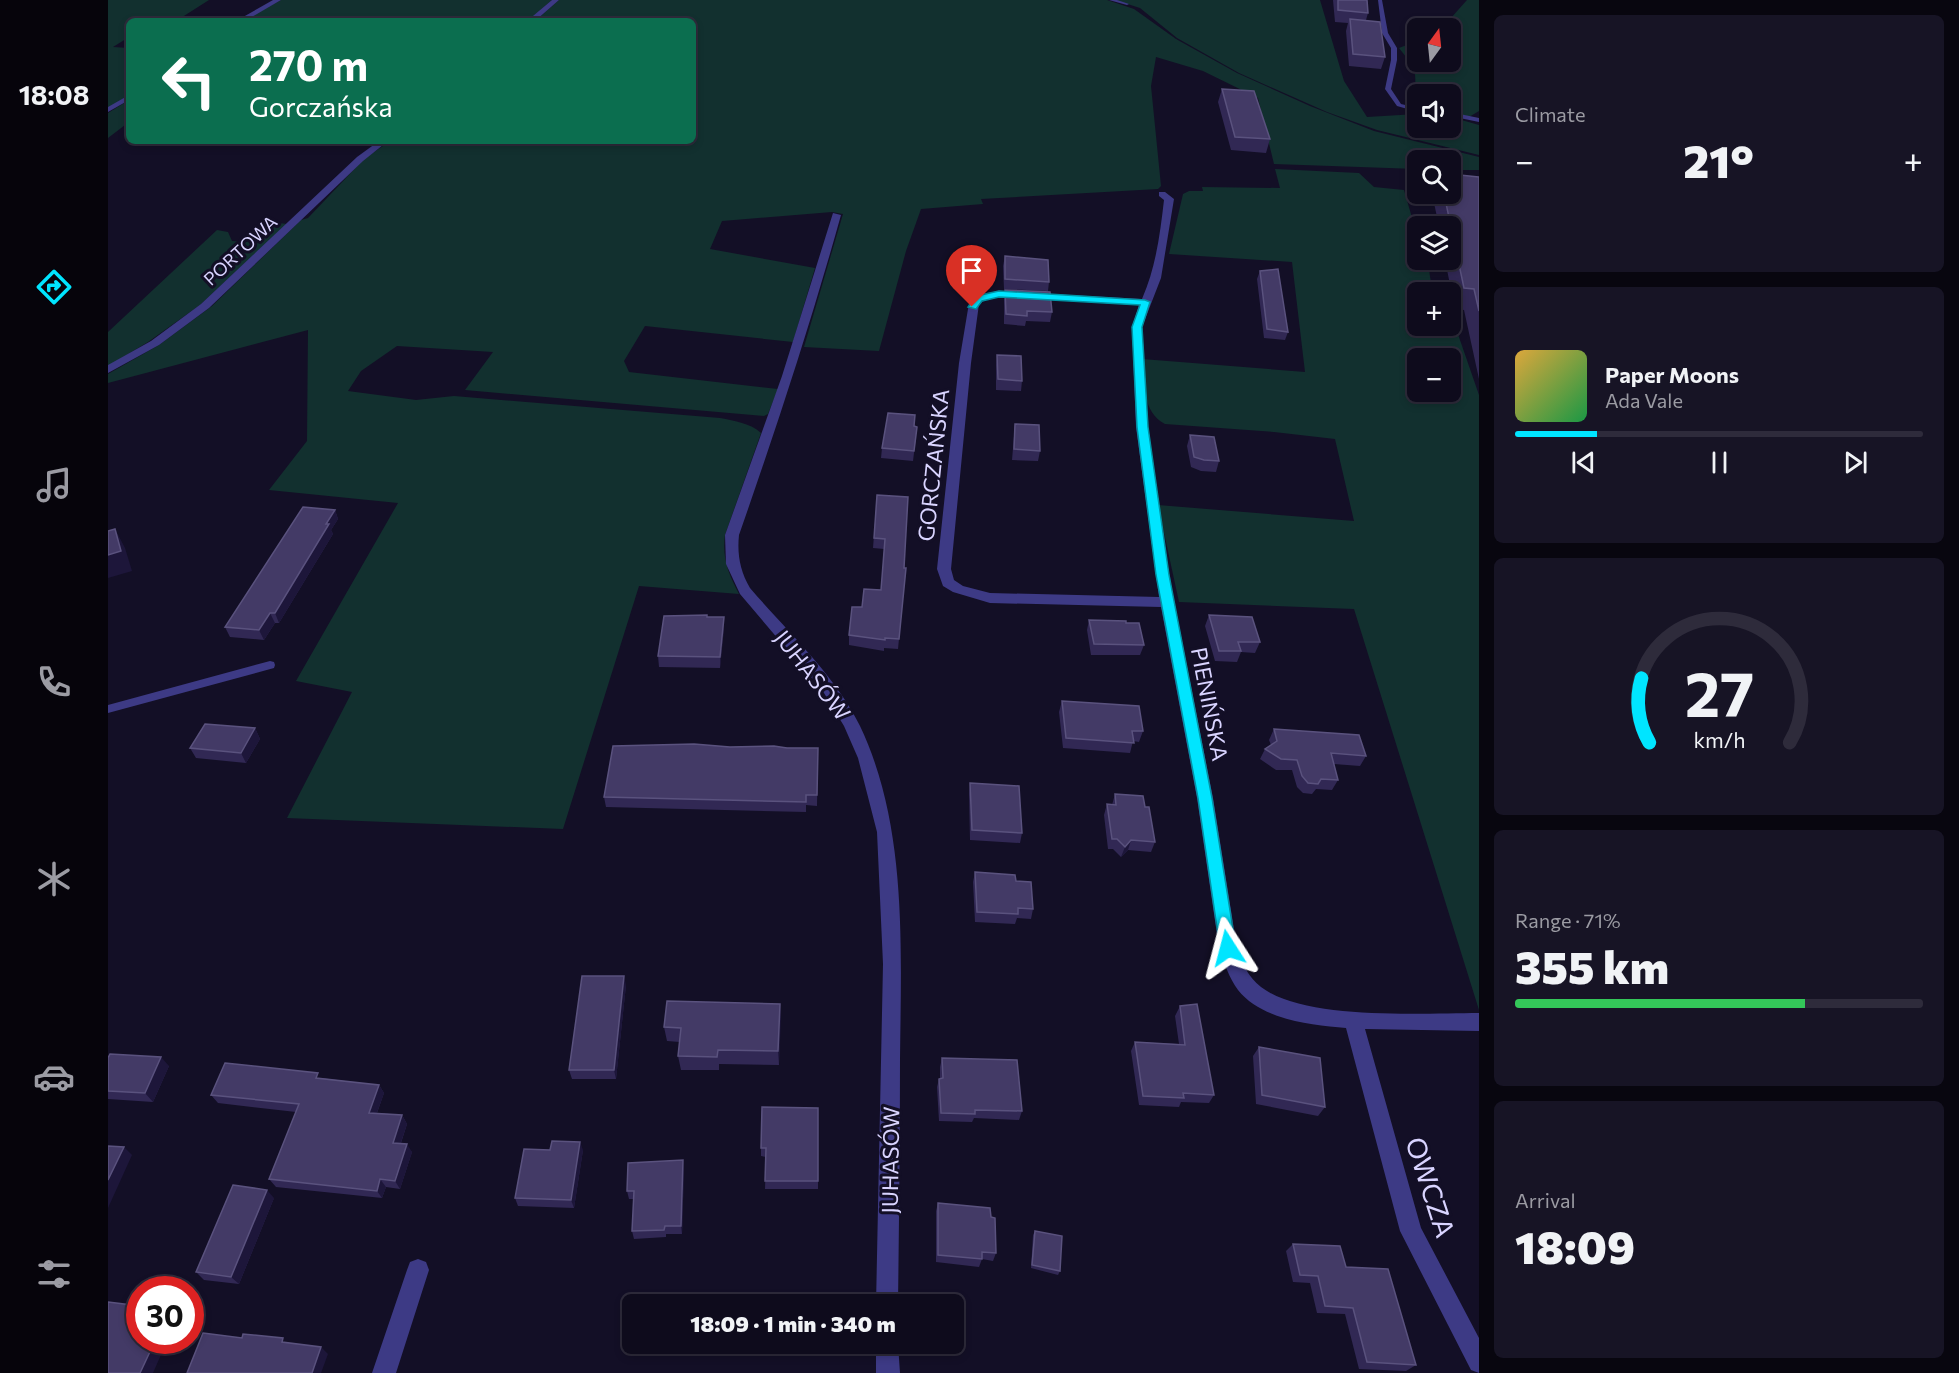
<!DOCTYPE html>
<meta charset="utf-8">
<style>
:root{--surface:#0e0b1c;--page:#171425;--text:#f1f3f6;--muted:#9b9ba3;--line:#2e2b3b;--accent:#00e5ff}
body{margin:0;font-family:Commissioner,sans-serif;background:var(--page);color:var(--text);height:100vh;display:flex;flex-direction:column;font-size:22px;white-space:nowrap}
*{box-sizing:border-box;margin:0}
p{font-size:20px;color:var(--muted)}
.icon{flex:none;width:33px;height:33px;fill:none;stroke:currentColor;stroke-width:2;stroke-linecap:round;stroke-linejoin:round}
.map{position:relative;flex:1;overflow:hidden}
.panel{display:flex;flex-direction:column;gap:15px;padding:15px;background:#08060f;width:480px}
.panel>*{flex:none}
.banner{position:absolute;left:18px;top:18px;width:570px;height:126px;border-radius:9px;box-shadow:0 3px 9px #0003,0 0 0 2px var(--line);background:#0b6e4f;color:#fff;overflow:hidden}
.needle{width:39px;rotate:15deg}
.controls{position:absolute;left:1299px;top:18px;display:grid;gap:12px}
.controls a{display:grid;place-items:center;width:54px;height:54px;border-radius:9px;background:var(--surface);box-shadow:0 3px 9px #0003,0 0 0 2px var(--line);font-size:30px}
.speed{position:absolute;left:18px;top:1276px;display:flex;gap:12px;font-size:30px;font-weight:700;text-align:center}
.speed>*{display:grid;place-content:center;width:78px;height:78px;border-radius:50%;background:var(--surface);box-shadow:0 3px 9px #0003,0 0 0 2px var(--line);line-height:1}
.speed .limit{border:9px solid #d22;background:#fff;color:#111}
.pin{position:absolute;display:grid;place-items:center;width:51px;height:51px;color:#fff;margin:-62px -26px;border-radius:50% 50% 50% 0;rotate:-45deg;box-shadow:0 0 6px #0007}
.pin .icon{rotate:45deg}
.me{position:absolute;width:66px;margin:-33px;rotate:351deg;stroke-linejoin:round;filter:drop-shadow(0 0 4px #0008)}
.turn{display:flex;align-items:center;gap:21px;height:126px;padding:0 24px;font-size:27px}
.turn .icon{width:78px;height:78px;stroke-width:2.5}
.turn b{display:block;font-size:42px;line-height:51px}
.big{font-size:45px;font-weight:800;line-height:1.1}
.panel .card{flex:1;display:flex;flex-direction:column;justify-content:center;gap:9px;min-width:0;padding:0 21px;border-radius:9px;background:var(--page)}
.panel .dial{align-items:center;gap:0}
.dial svg{height:156px;overflow:visible;fill:none;stroke:var(--line);stroke-width:7;stroke-linecap:round;text-anchor:middle}
.dial text{fill:var(--text);stroke:none}
.song{display:flex;align-items:center;gap:18px}
.cover{width:72px;height:72px;border-radius:9px;background:linear-gradient(135deg,hsl(40 70% 55%),hsl(140 70% 35%))}
.played{height:6px;border-radius:3px;background:linear-gradient(90deg,var(--accent) 20%,var(--line) 20%)}
.keys{display:flex;justify-content:space-around;direction:ltr}
.heat{display:flex;justify-content:space-between;align-items:center;font-size:33px;direction:ltr}
.charge{height:9px;border-radius:4px;background:linear-gradient(90deg,#34c759 71%,var(--line) 0)}
.trip{position:absolute;left:514px;top:1294px;width:342px;height:60px;border-radius:9px;background:var(--surface);box-shadow:0 3px 9px #0003,0 0 0 2px var(--line);font-weight:800;line-height:60px;text-align:center}
main{display:flex;flex:1;min-height:0}
.tab-bar{display:flex;flex-direction:column;width:108px;justify-content:space-around;align-items:center;background:#06040b;color:var(--muted)}
.tab-bar .icon{width:42px;height:42px}
.tab-bar .active{color:var(--accent)}
.tab-bar b{font-size:27px;color:var(--text)}
.map>svg:first-child{display:block}
</style>
<main>
<nav class="tab-bar">
<b>18:08</b>
<svg class="icon active" aria-label="directions" viewBox="0 0 24 24"><path d="M12 3l9 9-9 9-9-9zM9 14v-3h6M13 9l2 2-2 2"/></svg>
<svg class="icon" aria-label="music" viewBox="0 0 24 24"><path d="M9 18V5l10-2v13"/><circle cx="6" cy="18" r="3"/><circle cx="16" cy="16" r="3"/></svg>
<svg class="icon" aria-label="phone" viewBox="0 0 24 24"><path d="M5 4h4l2 5-3 2q2 4 5 5l2-3 5 2v4C11 20 4 13 5 4z"/></svg>
<svg class="icon" aria-label="climate" viewBox="0 0 24 24"><path d="M12 3v18M4 7l16 10M4 17L20 7"/></svg>
<svg class="icon" aria-label="car" viewBox="0 0 24 24"><path d="M5 17H2v-5l4-1 3-4h7l3 4 3 1v5h-3M9 17h6M6 11h13"/><circle cx="7" cy="17" r="2"/><circle cx="17" cy="17" r="2"/></svg>
<svg class="icon" aria-label="filters" viewBox="0 0 24 24"><path d="M4 7h16M4 17h16"/><circle cx="9" cy="7" r="2"/><circle cx="15" cy="17" r="2"/></svg>
</nav>
<div class="map">
<svg width="1371" height="1373" viewBox="0 0 1371 1373">
<rect width="100%" height="100%" fill="#130f26"/>
<path fill="#12302f" fill-rule="evenodd" d="M0 0H101L68 21H21V37L5 47 21 48V95L0 108Z
M173 0H444L420 21H135Z
M451 0H999L1026 9 1068 39 1129 73 1202 106 1266 131 1371 157V170H1343L1342 160H1310L1309 169 1166 164 1150 98 1095 71 1048 57 1043 86 1053 186 1050 189 873 199 875 204 813 209 798 251 771 351 696 347 735 214 724 212 614 221 602 249 707 268 685 342 537 326 516 361 521 372 670 389 660 414 656 416 357 390 385 352 289 346 253 371 240 391 308 400 346 396 612 418C627 421 642 423 653 433L617 535C614 558 620 573 631 594L531 586 455 829 179 818 244 692 188 681 290 503 161 490 199 441 200 330 0 383V374L51 345 104 306 193 220 200 218 256 159 282 141H585V21H427Z
M1007 0H1212L1236 81 1259 117 1309 114 1310 128H1342L1343 117 1371 125V155L1269 130 1219 112 1131 73 1069 38 1032 8Z
M1359 0H1371V111L1361 117 1343 112 1342 94H1310C1306 87 1308 82 1307 75 1305 64 1297 56 1291 48L1309 41 1310 62H1342V28H1334Z
M21 100V122L0 138V113Z
M1167 169 1251 173 1266 187 1296 190 1309 235 1310 260H1319C1323 272 1320 281 1328 292H1310V326H1342L1343 314 1371 395V1010L1246 609 1071 602 1050 505 1246 521 1227 439 1166 432 1057 424C1034 412 1036 382 1034 359L1197 372 1184 262 1061 254 1075 194 1081 191H1095L1094 187 1172 188ZM1310 358H1342V392H1310Z
M171 223 179 224 92 305 40 342 0 366V332L109 230 120 232 124 241 138 242Z"/>
<g fill="none" stroke-linecap="round" stroke-linejoin="round">
<path fill="#3d3a85" fill-rule="evenodd" d="M1001 0H1009L1021 4 1019 5Z
M1270 0H1274L1280 33 1289 48V60L1283 89 1293 104 1310 108V112L1289 106 1277 89 1283 60V48L1274 33Z
M1342 112 1371 118V122L1342 116Z
M162 661 166 662 167 665 166 668 0 713V705Z"/>
<path fill="#3d3a85" fill-rule="evenodd" d="M165 0H173L137 21H128Z
M444 0H451L427 21H419Z
M21 95V100L0 112V107Z
M271 141H280L255 161 101 308 51 345 0 373V365L43 341 93 304 249 157Z
M1051 192H1057L1066 199 1053 278 1034 327 1040 427 1061 575 1105 798 1129 948C1134 963 1140 977 1153 987 1197 1021 1315 1013 1371 1013V1031L1257 1029 1313 1228 1371 1338V1373L1363 1370 1292 1231 1238 1028C1203 1025 1154 1020 1130 990 1121 978 1116 962 1111 948L1089 798 1053 607 882 603 845 592 835 586 829 569 851 363 861 303 872 294 891 291 1034 299C1048 267 1052 234 1056 200L1051 196ZM891 297 1031 305 1024 327 1028 427 1051 597 882 593 855 586 846 580 843 569 863 363 871 304 879 299Z
M725 213 733 215C703 323 668 429 631 535 629 554 632 571 642 588 678 630 728 676 752 726 800 827 793 950 792 1060 792 1142 791 1223 790 1305H768L775 964 769 832 750 758 736 726 716 693 632 594 618 564 617 535 674 376Z
M310 1259 318 1262 321 1270 288 1373H264L299 1270 302 1262Z
M768 1344H790L792 1373H768Z"/>
</g>
<path fill="#312854" d="M1225 0H1259L1260 13 1258 20 1277 57 1273 69 1241 66 1238 31 1240 23 1227 22Z
M1114 89 1162 139 1158 153 1123 150 1110 102Z
M1371 177V379L1356 310 1347 309 1337 260H1342V226H1331L1324 194H1342Z
M897 256 941 282 940 291 896 289 895 266Z
M1152 271 1180 332 1177 340 1156 338 1149 279Z
M897 290 944 312 942 322 918 321 917 326 896 324V300Z
M889 355 914 381 913 391 888 390V365Z
M907 424 932 451 930 461 904 460Z
M806 426 808 437 805 461 773 458 774 448Z
M1082 435 1111 461 1108 472 1093 471 1083 467 1079 446Z
M769 495 796 568H798L790 649 776 648V651L741 645V635L754 607 773 590 776 549 765 548Z
M227 510 230 519 223 530 225 534 171 623H167L156 640 122 637 117 627Z
M1101 615 1152 642 1147 653 1133 652 1129 662 1107 661 1097 626Z
M599 617 616 628 612 668 551 667 550 656Z
M981 620 1018 623 1036 645 1032 655H983L979 630Z
M954 701 1035 731 1031 742 1025 741 1022 753 955 748 951 712Z
M147 728 152 739 138 763 88 758 82 748Z
M1166 729 1258 756 1252 766 1226 764 1230 780 1224 790 1208 789 1204 794 1195 793 1189 787 1184 770H1168L1152 759 1157 749 1163 745 1161 740Z
M622 747 710 748 709 806 698 805V812L498 807 496 797Z
M862 783 914 833 912 843 862 840 861 794Z
M1007 794 1037 807 1047 842 1043 852 1020 850 1013 857 1005 849H1000L996 815 999 804 1004 805Z
M867 872 908 881 925 909 923 919 909 918 907 924 867 922 865 882Z
M518 985 508 1079H464L461 1070Z
M672 1004 671 1065 611 1064V1070H573L570 1056 572 1042 559 1041 556 1027Z
M1072 1006 1106 1095 1101 1103 1073 1102 1071 1107 1031 1105 1023 1051 1027 1042 1071 1044 1067 1016Z
M1151 1047 1217 1107 1210 1116 1148 1104 1145 1056Z
M0 1058 61 1066 45 1102 0 1099Z
M834 1058 914 1111 911 1120 866 1118 864 1122 831 1121 829 1087 831 1079 832 1078V1067Z
M213 1078 271 1085 276 1093 269 1113 294 1115 299 1124 293 1143 304 1152 292 1189 278 1187 274 1198 168 1187 161 1179 188 1112 110 1103 103 1095Z
M654 1107 710 1181V1189H657L658 1157 653 1156V1148Z
M475 1150 466 1208 410 1206 407 1198Z
M576 1169 574 1234H558V1237L526 1239 524 1231 526 1199H521L519 1191Z
M166 1198 131 1284 96 1280 88 1272Z
M830 1203 883 1217 888 1253 885 1261 874 1259 871 1267 828 1262V1211Z
M927 1231 952 1271 950 1275 923 1268 925 1235Z
M1185 1244 1238 1267 1308 1365 1298 1371 1251 1369 1237 1314 1209 1313 1202 1283 1185 1282 1178 1251Z"/>
<path fill="#1d163a" d="M227 510 230 519 223 530 225 534 171 623 167 613Z
M7 529 17 548 24 571 0 578V555Z
M162 613 167 623 156 640 151 630Z
M616 617V628L612 668V657Z
M147 728 152 739 138 763 133 753Z
M1023 840 1020 850 1013 857 1017 847Z
M516 976 518 985 508 1079 506 1070Z
M672 1004 673 1017 671 1065 670 1051Z
M53 1057 61 1066 45 1102 37 1093Z
M271 1085 276 1093 266 1121 261 1113Z
M294 1115 299 1124 290 1151 285 1143Z
M472 1142 475 1150 466 1208 463 1200Z
M299 1144 304 1152 292 1189 287 1181Z
M16 1147 24 1155 0 1208V1180Z
M575 1160 576 1169 574 1234 573 1226Z
M272 1179 278 1187 274 1198 269 1191Z
M159 1190 166 1198 131 1284 123 1277Z
M47 1341H59L45 1373H32Z
M213 1347 220 1354 213 1373H204Z"/>
<path fill="#433a66" stroke="#5a527e" stroke-width="1.5" d="M1230 0H1259L1260 13 1230 10Z
M1242 19 1272 22 1277 57 1245 54Z
M1114 89 1146 91 1162 139 1127 137Z
M1342 174 1371 177V311L1366 289 1356 288 1336 194H1342Z
M897 256 940 260 941 282 897 279Z
M1170 269 1180 332 1159 329 1152 271Z
M897 290 942 292 944 312 919 311V316L898 314Z
M889 355 913 356 914 381 890 379Z
M780 413 807 415 806 426 809 427 806 451 774 448Z
M907 424 931 425 932 451 906 449Z
M1082 435 1106 437 1111 461 1096 460 1086 457Z
M769 495 800 497 796 568H798L791 639 777 638V640L741 635 744 607H754L756 589 773 590 777 539 766 538Z
M195 507 227 510 218 524H221L167 613H162L151 630 117 627Z
M7 529 13 551 0 555V531Z
M599 615V617H616L612 657 550 656 556 616Z
M1101 615 1144 617 1152 642H1130L1133 651H1111Z
M981 620 1018 621V623H1031L1036 645 986 644Z
M954 701 1031 706 1035 731H1024L1026 743 958 738Z
M97 724 147 728 133 753 82 748Z
M1166 729 1251 735 1258 756 1223 753 1230 780 1213 779 1210 784 1200 783 1194 776 1189 760 1173 759 1157 749 1169 741Z
M586 744 622 747 666 746 679 748H710L709 795H698V802L496 797 505 746Z
M862 783 911 786 914 833 864 830Z
M1007 794 1035 796 1037 807H1041L1047 842 1023 840 1017 847 1009 839H1004L999 804 1008 805Z
M867 872 907 875 908 881 923 882 925 909 910 908V914L869 912Z
M474 976H516L506 1070H461Z
M559 1001 672 1004 670 1051 610 1050 609 1057 570 1056 573 1028 556 1027Z
M1089 1004 1106 1095 1075 1093 1076 1098 1035 1096 1027 1042 1077 1045 1072 1006Z
M1151 1047 1212 1058 1217 1107 1154 1095Z
M2 1054 53 1057 37 1093 0 1091V1058Z
M834 1058 909 1060 914 1111 867 1110V1114L833 1113 831 1079 835 1078Z
M117 1063 210 1073 208 1078 271 1085 261 1113 294 1115 285 1143 299 1144 287 1181 272 1179 269 1191 161 1179 191 1104 103 1095Z
M654 1107 710 1108V1181H657L658 1148H653Z
M444 1141 472 1142 463 1200 407 1198 416 1149 442 1150Z
M0 1146 16 1147 0 1180Z
M575 1160 573 1226H557L556 1230 524 1231 526 1191H519L520 1163Z
M125 1185 159 1190 123 1277 88 1272Z
M830 1203 882 1208 883 1217 887 1218 888 1253 874 1252V1259L830 1255Z
M927 1231 954 1236 952 1271 924 1265Z
M1185 1244 1232 1246 1238 1267 1280 1269 1308 1365 1259 1362 1245 1308 1217 1306 1210 1276 1192 1275Z
M0 1302 32 1306V1341H47L32 1373H0Z
M95 1333 134 1338 135 1334 175 1338 174 1342 213 1347 204 1373H79Z"/>
<path fill="#00e5ff" stroke="#0095a6" stroke-width="1.5" d="M891 291 1037 300 1042 302 1034 327 1040 427 1061 575 1104 798 1128 948 1126 953 1120 955 1114 953 1112 948 1090 798 1048 575 1029 427 1024 327 1032 305 891 297 874 301 868 309 860 307 868 296Z"/>
<g text-anchor="middle" dominant-baseline="central" stroke-width="6" stroke-linejoin="round" paint-order="stroke">
<g font-size="18" fill="#d9d4ff" stroke="#130f26">
<text transform="translate(132 250) rotate(-43)">PORTOWA</text>
</g>
<g font-size="22" fill="#d9d4ff" stroke="#130f26">
<text transform="translate(825 465) rotate(-84)">GORCZAŃSKA</text>
<text transform="translate(705 675) rotate(52)">JUHASÓW</text>
<text transform="translate(1102 704) rotate(79)">PIENIŃSKA</text>
<text transform="translate(782 1160) rotate(-89)">JUHASÓW</text>
</g>
<g font-size="27" fill="#d9d4ff" stroke="#130f26">
<text transform="translate(1323 1187) rotate(72)">OWCZA</text>
</g>
</g>
</svg>
<div class="controls">
<a><svg class="needle" viewBox="-14 -14 28 28"><path d="M0-13l5 13h-10z" fill="#e53935"/><path d="M0 13l5-13h-10z" fill="#9b9ba3"/></svg></a>
<a><svg class="icon" aria-label="sound" viewBox="0 0 24 24"><path d="M4 9h4l5-4v14l-5-4H4zM17 9q2 3 0 6"/></svg></a>
<a><svg class="icon" aria-label="search" viewBox="0 0 24 24"><circle cx="10" cy="10" r="6"/><path d="M15 15l6 6"/></svg></a>
<a><svg class="icon" aria-label="layers" viewBox="0 0 24 24"><path d="M12 4l9 5-9 5-9-5zM3 14l9 5 9-5"/></svg></a>
<a>+</a>
<a>−</a>
</div>
<div class="speed"><div class="limit">30</div></div>
<div class="pin" style="left:864px;top:307px;background:#d93025"><svg class="icon" aria-label="arrive" viewBox="0 0 24 24"><path d="M6 21V4h12l-3 4 3 4H6"/></svg></div>
<svg class="me" style="left:1120px;top:948px" viewBox="-20 -20 40 40"><path d="M0-17L14 15 0 8-14 15z" fill="#00e5ff" stroke="#fff" stroke-width="4"/></svg>
<div class="trip">18:09 · 1 min · 340 m</div>
<div class="banner">
<div class="turn"><svg class="icon" aria-label="left" viewBox="0 0 24 24"><path d="M17 20v-9H6M10 6l-5 5 5 5"/></svg><div><b>270 m</b>Gorczańska</div></div>
</div>
</div>
<section class="panel">
<div class="card"><p>Climate</p>
<div class="heat"><a>−</a><b class="big">21°</b><a>+</a></div>
</div>
<div class="card">
<div class="song"><i class="cover"></i><div><b>Paper Moons</b><p>Ada Vale</p></div></div>
<div class="played"></div>
<div class="keys"><svg class="icon" aria-label="previous" viewBox="0 0 24 24"><path d="M18 5L8 12l10 7zM5 5v14"/></svg><svg class="icon" aria-label="pause" viewBox="0 0 24 24"><path d="M8 5v14M16 5v14"/></svg><svg class="icon" aria-label="next" viewBox="0 0 24 24"><path d="M6 5l10 7-10 7zM19 5v14"/></svg></div>
</div>
<div class="card dial"><svg viewBox="0 0 100 80">
<path d="M14 69A42 42 0 1 1 86 69"/>
<path d="M14 69A42 42 0 0 1 10 36" stroke="#00e5ff"/>
<text x="50" y="56" font-size="32" font-weight="700">27</text>
<text x="50" y="72" font-size="11">km/h</text>
</svg></div>
<div class="card"><p>Range · 71%</p><b class="big">355 km</b><div class="charge"></div></div>
<div class="card"><p>Arrival</p><b class="big">18:09</b></div>
</section>
</main>
